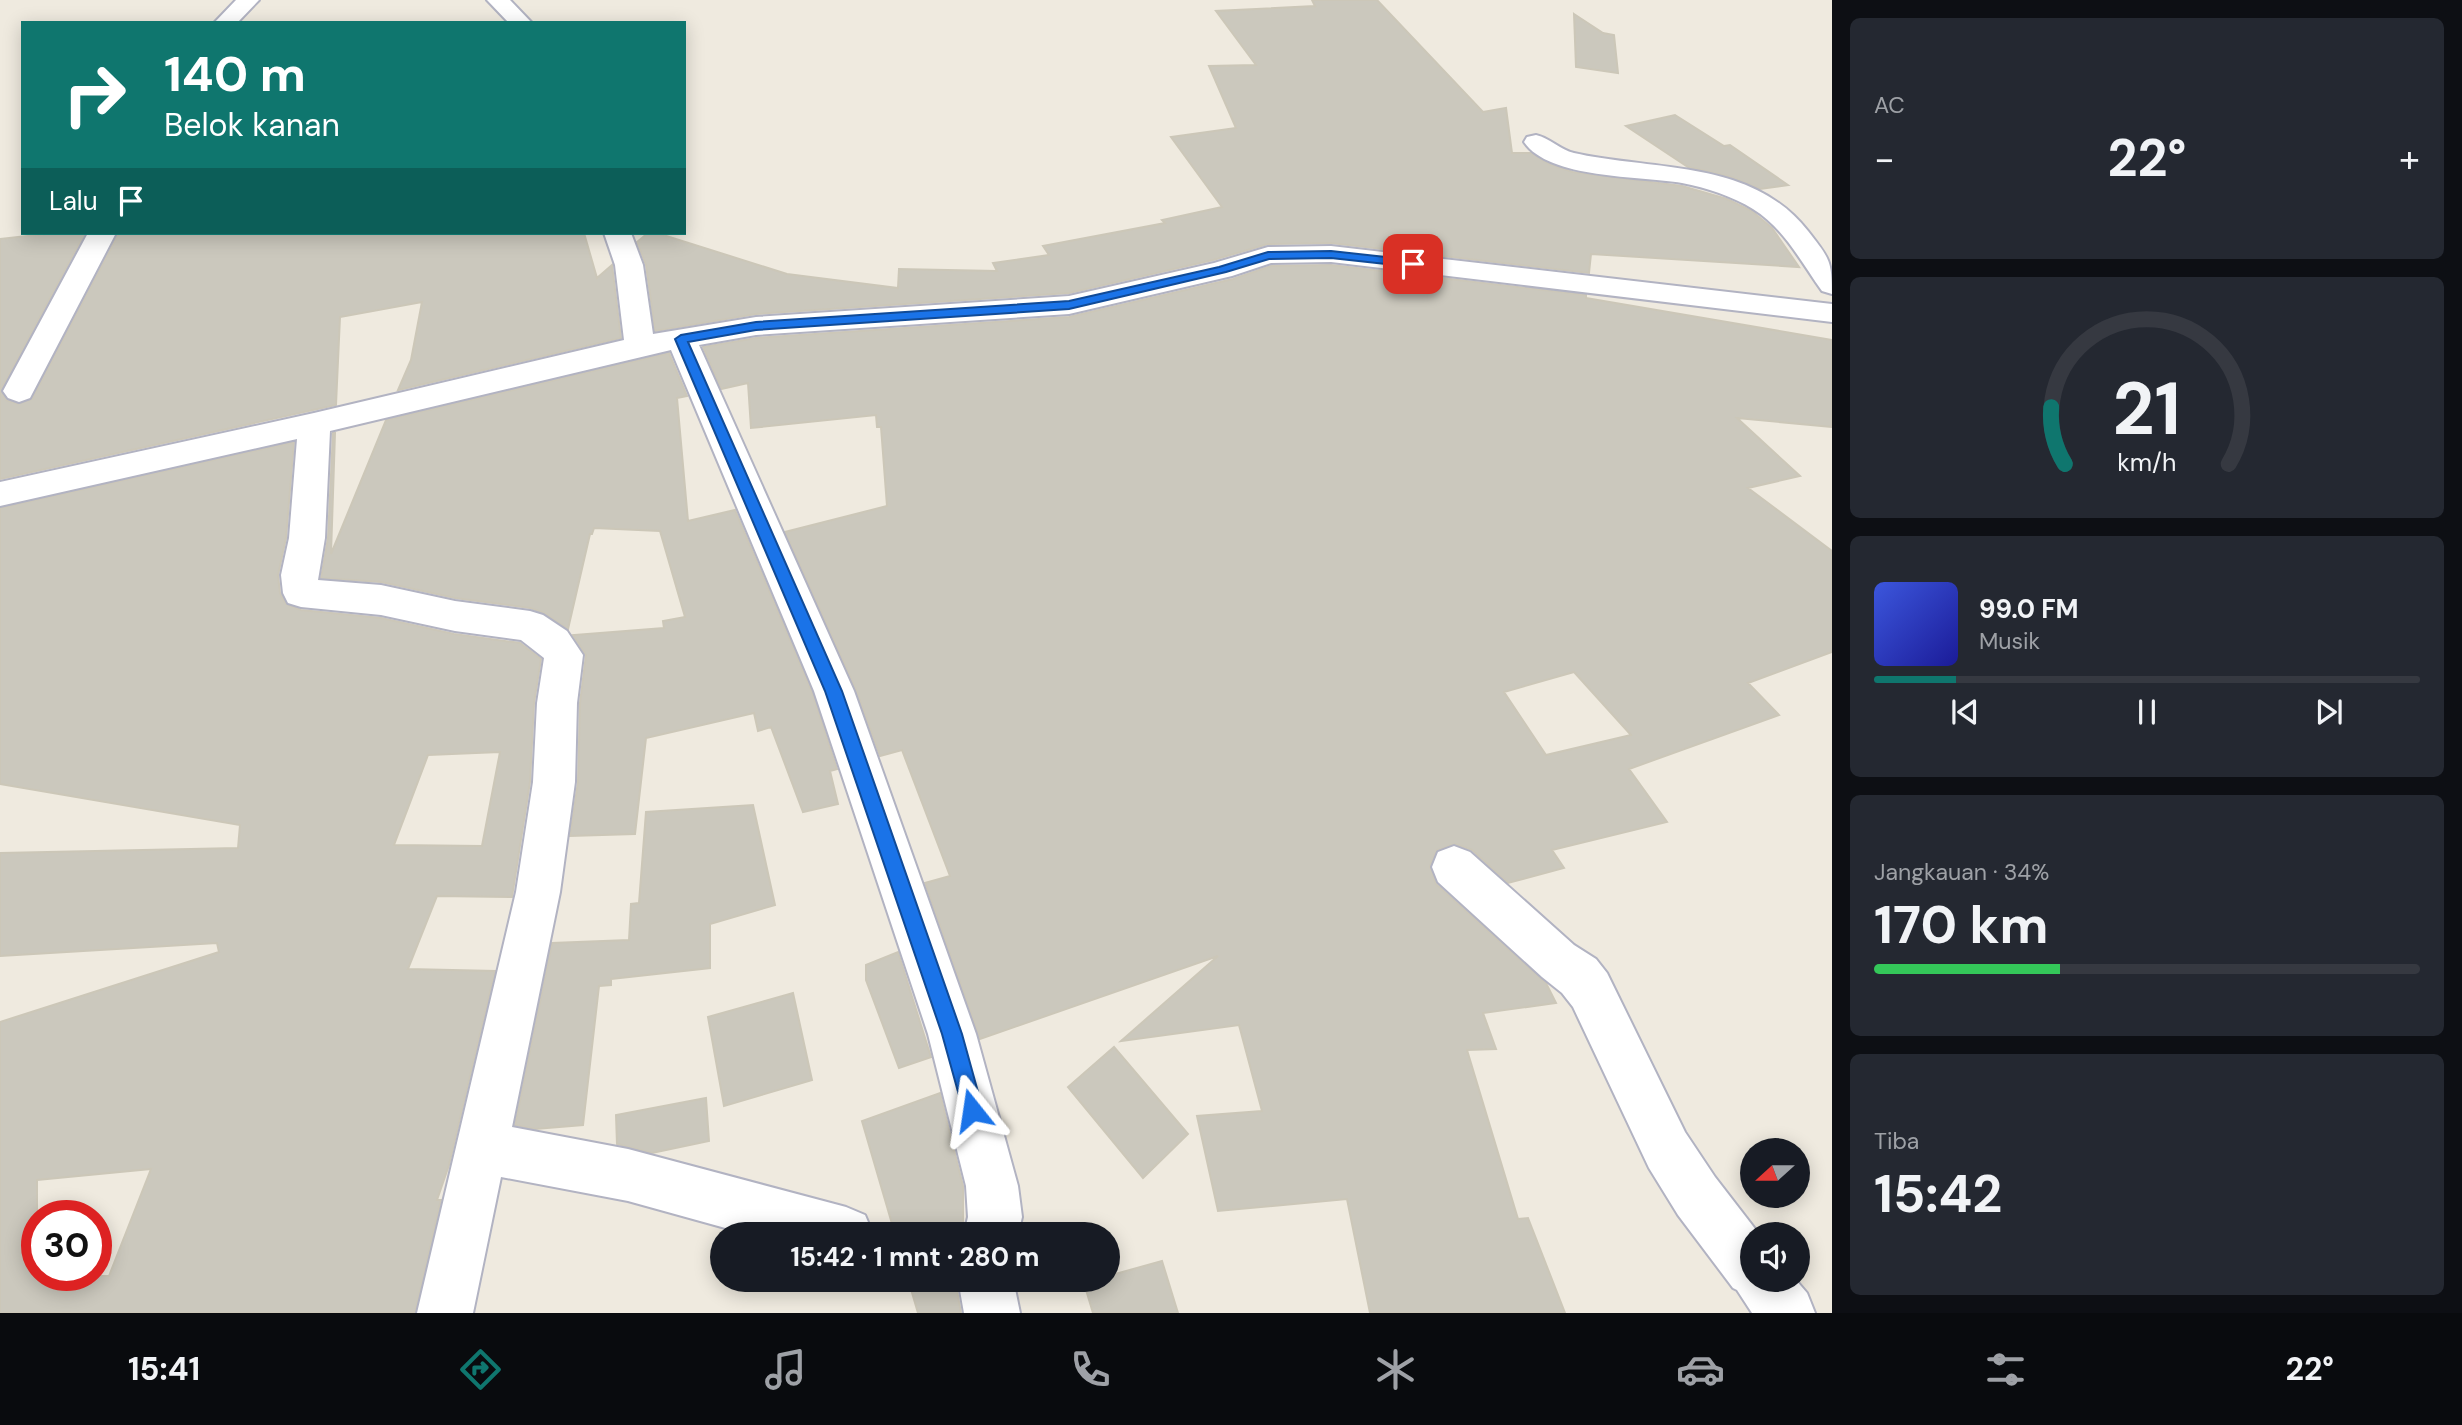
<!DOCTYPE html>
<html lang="id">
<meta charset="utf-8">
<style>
:root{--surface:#171b24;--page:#242831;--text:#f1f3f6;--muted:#9ea1a6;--line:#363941;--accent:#0f766e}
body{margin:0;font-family:"DM Sans",sans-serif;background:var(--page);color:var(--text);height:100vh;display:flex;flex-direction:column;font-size:26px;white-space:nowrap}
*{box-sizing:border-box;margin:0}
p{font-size:23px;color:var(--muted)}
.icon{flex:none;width:38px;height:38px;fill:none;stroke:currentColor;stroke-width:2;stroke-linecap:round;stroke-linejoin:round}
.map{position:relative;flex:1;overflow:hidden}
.side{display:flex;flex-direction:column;gap:18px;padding:18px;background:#0d0f14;width:630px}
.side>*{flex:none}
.top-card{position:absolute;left:21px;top:21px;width:665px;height:214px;border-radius:0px;box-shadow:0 4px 18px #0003;background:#0f766e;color:#fff;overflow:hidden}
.needle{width:46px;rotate:249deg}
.tools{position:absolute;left:1740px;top:1138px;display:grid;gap:14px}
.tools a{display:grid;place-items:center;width:70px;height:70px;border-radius:50%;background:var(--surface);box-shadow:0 4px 18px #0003;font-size:35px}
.speed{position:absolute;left:21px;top:1200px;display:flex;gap:14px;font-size:35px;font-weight:700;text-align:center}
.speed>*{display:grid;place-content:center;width:91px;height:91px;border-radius:50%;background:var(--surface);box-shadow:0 4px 18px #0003;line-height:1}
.speed .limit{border:10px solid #d22;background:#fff;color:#111}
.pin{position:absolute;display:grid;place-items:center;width:60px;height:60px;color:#fff;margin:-30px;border-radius:14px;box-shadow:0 4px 10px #0006}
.me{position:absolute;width:77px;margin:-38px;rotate:345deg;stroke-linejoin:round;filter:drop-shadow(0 0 5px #0008)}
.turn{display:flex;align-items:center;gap:24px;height:147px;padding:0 28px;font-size:32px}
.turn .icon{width:91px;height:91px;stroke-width:2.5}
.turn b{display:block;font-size:49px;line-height:60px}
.then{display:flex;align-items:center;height:66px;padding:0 28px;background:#0003;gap:14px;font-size:26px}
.big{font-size:52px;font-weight:700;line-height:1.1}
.side .card{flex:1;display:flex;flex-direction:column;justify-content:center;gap:10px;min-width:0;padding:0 24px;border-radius:10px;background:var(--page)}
.side .dial{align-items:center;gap:0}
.dial svg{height:182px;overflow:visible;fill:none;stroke:var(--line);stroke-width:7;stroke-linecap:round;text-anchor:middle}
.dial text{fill:var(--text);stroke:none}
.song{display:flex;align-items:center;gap:21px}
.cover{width:84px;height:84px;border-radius:10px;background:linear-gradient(135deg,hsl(230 70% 55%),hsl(240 70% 35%))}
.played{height:7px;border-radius:4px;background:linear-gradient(90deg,var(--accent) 15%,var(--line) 15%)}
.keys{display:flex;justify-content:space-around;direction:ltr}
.heat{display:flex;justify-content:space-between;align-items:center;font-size:38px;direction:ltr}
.charge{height:10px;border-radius:5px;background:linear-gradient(90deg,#34c759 34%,var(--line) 0)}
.trip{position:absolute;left:710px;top:1222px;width:410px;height:70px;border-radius:35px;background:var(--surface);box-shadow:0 4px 18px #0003;font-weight:700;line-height:70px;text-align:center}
.tab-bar{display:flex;height:112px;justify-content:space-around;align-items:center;background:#090b0e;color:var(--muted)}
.tab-bar .icon{width:49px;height:49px}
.tab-bar .on{color:var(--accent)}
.tab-bar b{font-size:32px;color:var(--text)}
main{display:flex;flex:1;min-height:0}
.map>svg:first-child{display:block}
</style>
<main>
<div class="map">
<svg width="1832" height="1313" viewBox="0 0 1832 1313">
<rect width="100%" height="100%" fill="#efeadf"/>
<path fill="#cbc8bd" stroke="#ccc7b8" stroke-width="2" fill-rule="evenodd" d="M1312 0H1377L1483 112 1506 108 1512 153H1531L1549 164 1573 172 1682 186 1727 199 1752 211 1772 228 1799 267 1591 254 1589 273 1331 243 1268 244 1213 260 1069 293 756 314 655 331 646 265 637 242 648 233H657L787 274 898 288 899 269 997 271 993 263 1049 255 1043 246 1165 223 1162 220 1222 207 1171 137 1236 128 1209 66 1256 65 1216 11 1315 6Z
M1574 14 1603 33 1614 35 1618 73 1576 67Z
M1675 115 1724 146 1730 145 1788 185 1760 189 1731 177 1688 167 1626 126Z
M54 233H85L1 390 6 400 18 404 32 399 119 233H584L597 278 612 265 621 338 398 390 411 360 422 302 340 317 336 405 0 479V239Z
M1331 265 1586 295V298L1832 340V427L1737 418 1800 476 1748 488 1832 551V652L1748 683 1779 715 1629 769 1667 822 1552 850 1564 868 1508 883 1472 850 1455 844 1437 850 1430 866 1436 884 1546 983 1556 1003 1483 1013 1496 1049 1467 1050 1518 1219 1528 1218 1565 1313H1370L1347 1199 1218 1211 1197 1116 1262 1111 1239 1025 1121 1041 1218 956 980 1039 925 883 950 876 902 750 880 756 856 690 785 532 887 506 881 427H877L876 415 751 428 748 383 721 389 703 347 756 338 1069 317 1233 279 1271 266ZM1574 672 1631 735 1546 755 1504 692Z
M669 353 687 396 677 398 688 521 735 510 812 692 837 769 830 771 838 804 803 812 771 727 758 731 754 713 646 738 635 834 570 836 578 782 580 703 586 655 573 635 664 628 663 621 685 617 660 531 594 528 592 534H590L568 629 544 613 530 608 455 598 381 582 321 578 328 538 333 433H335L331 554 386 420Z
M294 442 286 538 278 575 280 593 286 604 301 610 381 618 454 634 520 643 541 659 534 703 530 782 512 897 437 896 408 969 495 971 449 1165 437 1200H441L415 1313H0V1022L219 952 217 943 0 956V853L238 848 240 825 0 784V508ZM500 752 482 846 394 845 428 755ZM151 1169 109 1276H37V1180Z
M753 805 775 905 710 924V968L611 979V985L599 986 583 1125 535 1129 515 1125 552 943 629 940 631 904 639 903 646 812Z
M898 952 931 1057 899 1068 866 980V965Z
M793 993 812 1080 724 1106 708 1017Z
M1114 1047 1188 1134 1143 1178 1068 1087Z
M940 1093 963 1186V1225L947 1232V1234H895L862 1121Z
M706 1098 709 1141 652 1153 617 1144 616 1115Z
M1162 1261 1178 1313H1093L1084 1283 1108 1279V1276Z
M908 1279H955L961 1313H918Z"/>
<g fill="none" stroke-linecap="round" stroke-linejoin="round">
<defs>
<path id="minor" d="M236 0H259L237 23H214Z
M487 0H510L532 23H509Z
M1536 135C1550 138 1560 150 1574 153 1654 171 1752 159 1808 231 1829 258 1832 260 1832 294L1822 291C1801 262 1784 228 1753 209 1732 196 1707 188 1682 183 1640 176 1549 179 1524 142L1527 137Z
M88 233H116L30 398 19 402 8 398 3 391Z
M604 233H631L643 265 653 334 756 317 1069 296 1214 263 1268 247 1331 246 1832 304V322L1331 262 1271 263 1232 276 1069 314 756 335 699 345 854 691 976 1034 1018 1186 1022 1217 1018 1234H964L968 1217 966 1186 928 1034 814 691 671 350 330 431 325 538 318 580 381 585 455 601 530 611 543 615 567 631 583 655 577 703 575 782 560 892 512 1127 628 1149 846 1207 865 1215 873 1234H747L628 1201 501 1177 473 1313H417L516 892 533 782 537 703 544 658 521 640 455 631 381 615 301 607 288 603 283 593 281 575 289 538 297 439 0 506V482L314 413 624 340 615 265Z
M1454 846 1470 852 1574 945 1596 959 1607 973 1685 1132 1715 1177 1759 1234H1752V1279H1795L1807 1293 1815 1313H1752L1737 1290 1733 1288 1678 1215 1649 1168 1573 1007 1562 993 1542 977 1438 882 1432 867 1438 852Z
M958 1279H1013L1020 1313H964Z"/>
</defs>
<use href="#minor" stroke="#b2b3c2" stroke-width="4"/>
<use href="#minor" fill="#fff" fill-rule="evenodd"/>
</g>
<path fill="#1a73e8" stroke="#114b97" stroke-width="2" d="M1331 251 1413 260 1419 264 1413 267 1331 258 1269 259 1226 272 1069 309 756 330 688 342 842 691 962 1034 983 1110 980 1117 972 1120 965 1117 942 1034 825 691 675 339 681 335 756 322 1069 301 1219 267 1268 252Z"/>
</svg>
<div class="tools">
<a><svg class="needle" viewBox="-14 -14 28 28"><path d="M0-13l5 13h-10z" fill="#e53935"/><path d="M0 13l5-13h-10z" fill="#9ea1a6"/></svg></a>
<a><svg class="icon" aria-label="sound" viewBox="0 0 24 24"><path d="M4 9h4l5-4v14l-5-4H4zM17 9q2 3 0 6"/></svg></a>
</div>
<div class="speed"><div class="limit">30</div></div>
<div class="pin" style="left:1413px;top:264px;background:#d93025"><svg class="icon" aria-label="arrive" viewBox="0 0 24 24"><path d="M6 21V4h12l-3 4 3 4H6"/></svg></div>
<svg class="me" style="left:972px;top:1110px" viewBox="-20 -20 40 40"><path d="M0-17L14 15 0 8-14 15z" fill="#1a73e8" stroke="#fff" stroke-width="4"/></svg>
<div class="trip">15:42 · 1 mnt · 280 m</div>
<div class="top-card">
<div class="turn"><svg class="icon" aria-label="right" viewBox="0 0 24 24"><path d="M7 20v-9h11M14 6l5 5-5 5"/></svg><div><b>140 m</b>Belok kanan</div></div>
<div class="then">Lalu<svg class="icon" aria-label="arrive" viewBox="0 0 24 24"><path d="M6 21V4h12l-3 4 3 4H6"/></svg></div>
</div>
</div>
<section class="side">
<div class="card"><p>AC</p>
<div class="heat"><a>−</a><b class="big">22°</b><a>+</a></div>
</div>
<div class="card dial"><svg viewBox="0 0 100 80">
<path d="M14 69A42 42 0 1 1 86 69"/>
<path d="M14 69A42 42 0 0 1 8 44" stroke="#0f766e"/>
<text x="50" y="56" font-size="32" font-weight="700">21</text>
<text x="50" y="72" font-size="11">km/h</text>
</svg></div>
<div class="card">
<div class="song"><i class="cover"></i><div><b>99.0 FM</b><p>Musik</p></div></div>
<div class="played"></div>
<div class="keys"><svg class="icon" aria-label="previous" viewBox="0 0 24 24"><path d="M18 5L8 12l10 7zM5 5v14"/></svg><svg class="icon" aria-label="pause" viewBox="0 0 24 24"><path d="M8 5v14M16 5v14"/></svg><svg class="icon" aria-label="next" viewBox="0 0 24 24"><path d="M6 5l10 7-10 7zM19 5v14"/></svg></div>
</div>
<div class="card"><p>Jangkauan · 34%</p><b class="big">170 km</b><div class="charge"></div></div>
<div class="card"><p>Tiba</p><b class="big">15:42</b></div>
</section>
</main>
<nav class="tab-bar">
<b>15:41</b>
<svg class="icon on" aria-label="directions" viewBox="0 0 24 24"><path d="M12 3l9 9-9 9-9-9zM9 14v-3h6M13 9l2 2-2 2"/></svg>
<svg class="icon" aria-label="music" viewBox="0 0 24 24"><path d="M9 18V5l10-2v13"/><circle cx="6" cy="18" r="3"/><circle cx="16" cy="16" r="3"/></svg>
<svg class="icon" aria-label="phone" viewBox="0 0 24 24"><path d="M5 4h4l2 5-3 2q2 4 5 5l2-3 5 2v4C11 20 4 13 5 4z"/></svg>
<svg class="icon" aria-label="climate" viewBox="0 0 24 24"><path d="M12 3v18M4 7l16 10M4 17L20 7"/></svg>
<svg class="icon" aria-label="car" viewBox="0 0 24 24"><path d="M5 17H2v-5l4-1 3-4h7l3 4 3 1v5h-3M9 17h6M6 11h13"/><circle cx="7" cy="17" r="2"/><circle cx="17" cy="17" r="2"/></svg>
<svg class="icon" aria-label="filters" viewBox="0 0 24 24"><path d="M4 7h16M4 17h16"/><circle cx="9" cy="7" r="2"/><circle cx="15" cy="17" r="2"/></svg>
<b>22°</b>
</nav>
